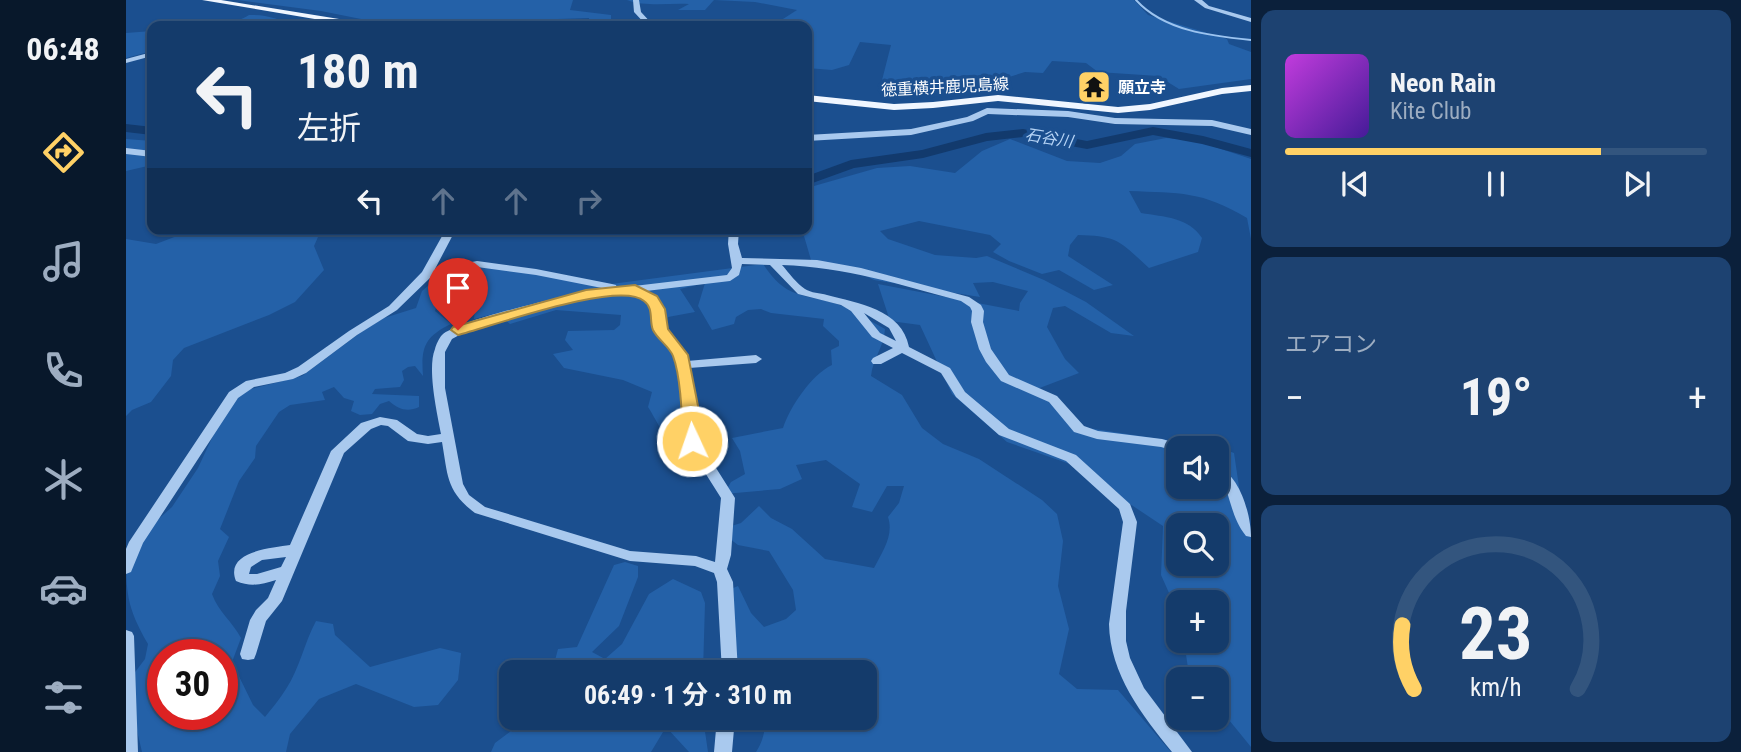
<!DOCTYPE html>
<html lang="ja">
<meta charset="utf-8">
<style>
:root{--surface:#143b6b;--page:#1d4271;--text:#f1f3f6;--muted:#9dadc1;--line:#33557e;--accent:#ffd166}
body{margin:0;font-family:"Roboto Condensed","Noto Sans JP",sans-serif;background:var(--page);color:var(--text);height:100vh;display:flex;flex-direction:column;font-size:26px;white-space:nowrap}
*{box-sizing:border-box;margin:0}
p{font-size:23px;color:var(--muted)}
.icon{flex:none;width:38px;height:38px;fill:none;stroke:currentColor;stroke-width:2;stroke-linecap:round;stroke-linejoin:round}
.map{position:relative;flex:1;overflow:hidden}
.details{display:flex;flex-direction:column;gap:10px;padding:10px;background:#0b203b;width:490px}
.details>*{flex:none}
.hud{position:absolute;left:21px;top:21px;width:665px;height:214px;border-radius:14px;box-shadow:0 2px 5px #0004,0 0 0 2px var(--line);background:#143b6b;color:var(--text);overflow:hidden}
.fabs{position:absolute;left:1040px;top:436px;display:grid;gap:14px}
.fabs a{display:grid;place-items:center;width:63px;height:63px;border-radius:14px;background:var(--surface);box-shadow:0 2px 5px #0004,0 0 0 2px var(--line);font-size:35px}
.speed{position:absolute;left:21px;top:639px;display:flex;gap:14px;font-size:35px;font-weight:700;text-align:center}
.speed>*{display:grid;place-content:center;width:91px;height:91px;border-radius:50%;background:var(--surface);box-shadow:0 2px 5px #0004,0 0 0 2px var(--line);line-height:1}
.speed .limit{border:10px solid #d22;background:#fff;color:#111}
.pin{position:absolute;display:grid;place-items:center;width:60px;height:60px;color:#fff;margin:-72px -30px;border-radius:50% 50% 50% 0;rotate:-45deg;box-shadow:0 0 7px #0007}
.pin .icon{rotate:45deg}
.me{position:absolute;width:77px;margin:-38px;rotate:357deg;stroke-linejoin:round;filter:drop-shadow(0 0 5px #0008)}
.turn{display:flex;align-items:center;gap:24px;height:147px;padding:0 35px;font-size:32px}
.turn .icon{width:91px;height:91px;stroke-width:2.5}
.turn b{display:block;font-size:49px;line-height:60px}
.lanes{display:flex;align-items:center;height:66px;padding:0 35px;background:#0003;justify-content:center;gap:35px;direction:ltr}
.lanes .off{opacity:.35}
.big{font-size:52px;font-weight:700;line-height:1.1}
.details .tile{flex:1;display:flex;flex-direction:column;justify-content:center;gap:10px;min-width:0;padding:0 24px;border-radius:14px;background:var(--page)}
.details .dial{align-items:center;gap:0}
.dial svg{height:182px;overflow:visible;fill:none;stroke:var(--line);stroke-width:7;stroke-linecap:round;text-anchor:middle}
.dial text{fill:var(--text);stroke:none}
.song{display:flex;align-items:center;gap:21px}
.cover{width:84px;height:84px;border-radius:10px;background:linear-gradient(135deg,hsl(290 70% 55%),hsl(260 70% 35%))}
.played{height:7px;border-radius:4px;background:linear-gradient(90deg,var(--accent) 75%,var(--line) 75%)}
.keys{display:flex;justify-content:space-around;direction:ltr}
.heat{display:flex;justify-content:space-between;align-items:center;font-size:38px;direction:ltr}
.trip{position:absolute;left:373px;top:660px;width:378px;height:70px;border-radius:14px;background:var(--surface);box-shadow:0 2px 5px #0004,0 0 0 2px var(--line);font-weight:700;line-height:70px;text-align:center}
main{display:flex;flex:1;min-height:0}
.menu{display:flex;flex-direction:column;width:126px;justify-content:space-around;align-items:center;background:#08182b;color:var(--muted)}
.menu .icon{width:49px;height:49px}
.menu .on{color:var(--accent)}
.menu b{font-size:32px;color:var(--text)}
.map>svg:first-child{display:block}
</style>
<main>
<nav class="menu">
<b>06:48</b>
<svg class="icon on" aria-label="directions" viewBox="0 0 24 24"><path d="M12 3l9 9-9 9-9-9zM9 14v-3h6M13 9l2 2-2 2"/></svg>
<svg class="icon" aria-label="music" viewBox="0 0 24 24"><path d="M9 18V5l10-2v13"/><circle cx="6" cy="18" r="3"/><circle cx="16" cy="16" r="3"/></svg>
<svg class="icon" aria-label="phone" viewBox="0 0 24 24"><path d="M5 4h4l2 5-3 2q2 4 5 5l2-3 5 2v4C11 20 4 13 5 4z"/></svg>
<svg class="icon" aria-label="climate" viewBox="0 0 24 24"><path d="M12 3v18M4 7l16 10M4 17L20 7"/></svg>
<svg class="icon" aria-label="car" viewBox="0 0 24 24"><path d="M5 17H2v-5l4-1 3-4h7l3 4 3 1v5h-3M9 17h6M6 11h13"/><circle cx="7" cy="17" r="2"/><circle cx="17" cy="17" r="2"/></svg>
<svg class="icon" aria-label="filters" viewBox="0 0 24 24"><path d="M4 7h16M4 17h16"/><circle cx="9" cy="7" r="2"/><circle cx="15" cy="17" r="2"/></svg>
</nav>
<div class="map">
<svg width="1125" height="752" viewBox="0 0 1125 752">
<rect width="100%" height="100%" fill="#1b4f8f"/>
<path fill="#2461a8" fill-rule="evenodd" d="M111 0H447L444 10 485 15V26H462L463 18 402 20 399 26H270L195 11Z
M501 0H1008L1022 15 1101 39 1103 44 1125 52V79L1053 89 1032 76 972 72 960 63 926 61 917 73 899 72 880 78 884 89 767 99 754 88 765 45 734 42 723 65 706 70 681 68V26H646L671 10 629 2 588 0 579 10H552L563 4C542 3 520 7 501 0Z
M123 15C141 14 154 20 171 26H35L65 21 69 26C86 24 108 25 123 15Z
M26 31V51L0 58V33Z
M1040 138 1068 140 1125 159V239L1121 218C1076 191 1054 193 1003 191L1015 213C1039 217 1062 217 1076 238L1072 252 1023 268C993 241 993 236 952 235L944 245 942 256 987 285 968 290 933 270 916 274 883 261 867 252 875 244 864 235 793 221 754 231 762 239 809 255 850 258 861 256 918 280 960 302 1008 336 985 333 939 306 927 308 921 327 939 359 953 373 911 389 955 427 1047 441 1082 443 1108 453 1119 527 1125 535V747L1090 704V679H1070L1062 668 1058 641 1090 640V602H1052V613L1035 575 1037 526 944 464 881 442 826 394 794 325 764 321 752 284 893 311 894 303 902 291 867 282 847 283 854 297 748 280 732 272 685 260 678 236 661 229H681V188L751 168 784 166 829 173 856 151 884 139 941 161 974 163 995 156 1009 144ZM1052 448H1090V486H1052ZM1052 525H1090V564H1052Z
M0 139 26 141V165L0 171Z
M49 229H201L192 237 188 246 198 270 169 302 143 315 58 348 47 360 45 376 25 402 6 410 0 416V239L30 244 51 236Z
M637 264C660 299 675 293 711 304 727 309 744 321 759 329 758 347 747 358 745 376L776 395 796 428 817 444 853 459 916 500 931 514 937 541 932 586 943 629 933 674 951 689 992 690 1045 752H630C636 743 642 727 636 718H738V672H637L640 664 619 663 605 655 600 591 612 586 625 613 638 627 660 619 670 610 667 590 643 551 612 545 600 536 599 528 615 523 633 506 645 518 666 529 699 559 748 568C757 551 768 535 762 517L773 503 778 486H761L746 512 726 507 734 484 700 460 670 465 676 479 654 489 598 494 605 482 619 474 614 451 606 438 657 428C664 407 685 375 706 365L705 350 713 346V341L697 326 698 319 645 313 635 309 622 310 610 317 608 324 586 330 572 306 579 283 554 289 569 312 542 317 539 323 559 352 553 365 563 444 569 461C564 460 556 459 552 457 548 454 528 416 522 407L526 392 497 380 438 368 427 354 447 350 439 340 442 331 488 330 494 325 495 315 430 310 384 324 371 313 348 319 350 299 342 294 311 305 309 311 325 324C298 337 295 348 297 376L289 366 282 367 276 371 278 380 274 387 249 389 246 394 293 396V407C282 412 273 410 263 401L254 404 246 414 234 415 225 411 228 401 218 398 208 387 196 392 199 400 164 405 153 412 130 446 129 458 113 481 94 529 103 537 92 561 94 576 86 594C93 613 106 621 115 638L106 662 127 705 139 717C146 708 154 699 160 689 174 668 178 643 190 621L207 624 209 635 244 667 314 648 335 653 332 680 312 705 288 707 230 684 193 699 164 734 160 752H16L0 684 19 659 22 644C0 606 0 592 0 548L46 507 72 468 92 425 108 401 121 390 176 376 238 330 258 318 290 308 296 291 319 271 347 266H374L470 286ZM37 654H96V714H37Z
M499 562 512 566V577L493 626 466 652 479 659 496 644 523 594 547 579 575 592 579 603 577 672H426L432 649 451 647 488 565Z
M402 718H577L582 752H563L540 727 525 752H365L369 743Z"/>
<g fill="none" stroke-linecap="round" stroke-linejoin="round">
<path stroke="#9cc4f0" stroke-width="2" d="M1010 0C1038 31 1086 36 1125 40"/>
<path fill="#123a6d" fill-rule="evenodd" d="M0 124 26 127V135L0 132Z
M1027 127 1077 136 1125 149V157L1076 144 1027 135 961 149 897 137 861 141 797 158 728 168 681 185V176L725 160 796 150 860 133 897 129 961 141Z
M563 229H616L614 232 590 237 565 232Z"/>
<path fill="#a9c9ee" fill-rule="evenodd" d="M507 0H513L515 12 528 26H521L508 12Z
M1068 0H1076L1083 6 1125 18V22L1079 8Z
M26 52V56L0 63V59Z
M861 108 942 111 989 118 1086 120 1125 129V135L1086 126 989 124 942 117 862 114 847 121 785 135 681 141V135L785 129 841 117Z
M0 148 26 151V157L0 154Z
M320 229H330L309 269 351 261 410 269 486 284 490 285 491 288 601 275 606 268 602 244 603 229H613L612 244 616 258 691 260 735 268 843 297 855 305 858 311 857 322 865 349 883 375 931 396 958 426 972 431 1036 439 1057 445 1059 448H1052V452L1035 447 971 439 948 432 923 402 875 381 860 362 853 349 845 322 846 311 844 307 835 301C775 285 719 267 656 265 663 273 671 284 679 289 685 293 694 293 701 295 731 303 776 309 783 347L824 368 839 392 883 429 950 455 1004 504 1011 522 1000 611V641L1004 658 1018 688 1066 752H1046C1016 715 984 674 983 624L997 522 993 509 940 461 873 435 830 397 815 373 776 353 755 364H747L745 361 747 358 767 348 746 337 725 311 715 305 672 294 644 265 616 264 613 275 604 281 520 291 532 299 537 309 540 330 560 355 561 361 630 355 636 359 630 363 563 368 570 406 573 441 609 498 605 555 601 569 607 582 612 672H596L591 582 588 573 569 566 504 561 349 513C320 491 322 476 316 442L302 444 282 441 262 426 255 425 245 429 218 453 156 601 140 621 130 654 128 659 122 660 116 659 114 654 124 620 130 610 142 598 150 580C135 585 124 587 110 581 98 551 146 548 164 545L205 451 235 423 254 417 271 420 291 434 302 436 315 434C311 413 301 368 309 349 310 345 313 338 316 335 333 319 453 292 481 289L410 275 351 267 305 277 271 310 231 335 180 373 167 379 128 387 112 398 17 543 5 572 0 574V549L3 542 103 392 120 381 159 373 172 367 223 331 263 306 296 272ZM507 293 521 301 525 309 528 330 548 355 558 406 559 441 595 498 589 562 570 556 504 551 359 507 343 495 337 484 319 388V352L326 339 348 327 460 298ZM738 313 763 328 770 341 754 333ZM160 557 155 567 131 574H123L125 567 136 560Z
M1090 466C1114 474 1125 515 1125 537L1120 536C1109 522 1106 508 1101 492 1096 478 1090 482 1090 466Z
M0 630 6 632 8 636 12 752H0Z
M591 718H609L606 752H588Z"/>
<path fill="#f0f6ff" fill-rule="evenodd" d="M76 0H95L244 24 248 26H230Z
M1125 85V91L1096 94 1024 110 992 113 872 101 807 108 768 110 681 101V95L768 104 807 102 872 95 992 107 1024 104 1096 88Z"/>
</g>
<path fill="#ffd166" stroke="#a68842" stroke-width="2" d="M509 285 531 296 539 309 542 329 562 355 572 406 574 441 572 445H560L557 441C556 418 555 377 547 356 543 346 532 340 527 330 523 321 528 308 518 301 493 280 367 326 332 335L325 330 327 327 460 290Z"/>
<defs>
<symbol id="temple-square" viewBox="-11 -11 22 22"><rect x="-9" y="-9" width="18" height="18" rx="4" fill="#ffd166" stroke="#1b4f8f"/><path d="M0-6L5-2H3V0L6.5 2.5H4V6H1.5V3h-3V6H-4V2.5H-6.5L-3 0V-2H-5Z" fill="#111"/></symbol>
</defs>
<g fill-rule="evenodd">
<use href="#temple-square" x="949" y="68" width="38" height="38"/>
</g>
<g text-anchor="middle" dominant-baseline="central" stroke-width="7" stroke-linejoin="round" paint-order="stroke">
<g font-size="16" fill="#fff" stroke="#1b4f8f">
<text transform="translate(819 87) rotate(-3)">徳重横井鹿児島線</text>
</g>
<g font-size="16" font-weight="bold" fill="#fff" stroke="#1b4f8f" text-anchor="start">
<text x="992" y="87">願立寺</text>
</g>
<g font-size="16" font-style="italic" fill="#b5d3f5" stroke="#1b4f8f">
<text transform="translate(923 138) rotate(9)">石谷川</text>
</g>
</g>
</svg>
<div class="fabs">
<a><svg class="icon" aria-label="sound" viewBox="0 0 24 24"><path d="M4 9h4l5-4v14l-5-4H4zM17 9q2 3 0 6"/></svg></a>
<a><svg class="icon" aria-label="search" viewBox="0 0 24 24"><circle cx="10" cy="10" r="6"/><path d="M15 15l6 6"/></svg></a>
<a>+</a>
<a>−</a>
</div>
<div class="speed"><div class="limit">30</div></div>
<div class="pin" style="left:332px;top:330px;background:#d93025"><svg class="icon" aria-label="arrive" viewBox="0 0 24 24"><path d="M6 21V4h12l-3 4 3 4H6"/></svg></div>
<svg class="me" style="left:566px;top:441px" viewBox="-20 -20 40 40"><circle r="17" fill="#ffd166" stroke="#fff" stroke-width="3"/><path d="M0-11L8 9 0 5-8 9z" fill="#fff"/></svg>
<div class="trip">06:49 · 1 分 · 310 m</div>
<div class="hud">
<div class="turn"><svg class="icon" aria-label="left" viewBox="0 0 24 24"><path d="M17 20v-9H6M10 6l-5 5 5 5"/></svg><div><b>180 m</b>左折</div></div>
<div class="lanes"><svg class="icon" aria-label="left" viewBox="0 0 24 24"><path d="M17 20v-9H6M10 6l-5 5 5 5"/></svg><svg class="icon off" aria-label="ahead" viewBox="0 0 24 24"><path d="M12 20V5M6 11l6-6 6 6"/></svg><svg class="icon off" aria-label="ahead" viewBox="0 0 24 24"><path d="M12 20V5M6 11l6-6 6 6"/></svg><svg class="icon off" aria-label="right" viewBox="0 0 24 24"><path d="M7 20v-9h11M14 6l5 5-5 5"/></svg></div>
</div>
</div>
<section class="details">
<div class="tile">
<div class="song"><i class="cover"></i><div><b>Neon Rain</b><p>Kite Club</p></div></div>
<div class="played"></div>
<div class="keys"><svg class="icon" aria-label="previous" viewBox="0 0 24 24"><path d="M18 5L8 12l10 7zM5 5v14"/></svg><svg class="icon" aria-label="pause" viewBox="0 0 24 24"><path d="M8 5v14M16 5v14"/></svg><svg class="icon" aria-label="next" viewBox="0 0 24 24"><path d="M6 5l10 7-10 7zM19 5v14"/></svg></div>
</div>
<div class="tile"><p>エアコン</p>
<div class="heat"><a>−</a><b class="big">19°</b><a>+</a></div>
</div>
<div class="tile dial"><svg viewBox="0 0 100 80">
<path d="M14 69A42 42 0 1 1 86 69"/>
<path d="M14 69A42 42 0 0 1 9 41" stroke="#ffd166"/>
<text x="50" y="56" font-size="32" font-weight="700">23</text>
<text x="50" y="72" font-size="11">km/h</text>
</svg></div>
</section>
</main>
